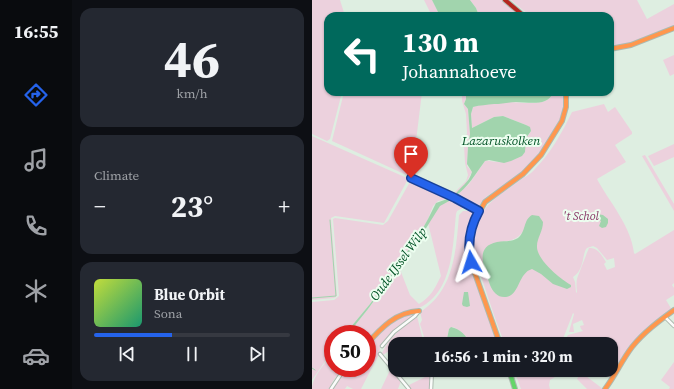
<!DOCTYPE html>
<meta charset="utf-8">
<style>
:root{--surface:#171b24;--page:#242831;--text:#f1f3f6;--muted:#9ea1a6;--line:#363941;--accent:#2563eb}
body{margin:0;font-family:"Source Serif 4",serif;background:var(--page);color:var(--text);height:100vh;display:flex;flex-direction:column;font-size:15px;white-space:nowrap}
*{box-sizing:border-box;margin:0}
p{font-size:13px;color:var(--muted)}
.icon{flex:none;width:22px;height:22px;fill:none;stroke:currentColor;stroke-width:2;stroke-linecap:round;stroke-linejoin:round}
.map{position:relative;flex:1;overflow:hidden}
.panel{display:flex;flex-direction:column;gap:8px;padding:8px;background:#0d0f14;width:240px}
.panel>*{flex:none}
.hud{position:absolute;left:12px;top:12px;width:290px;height:84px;border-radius:12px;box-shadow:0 1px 3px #0004;background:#00695c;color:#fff;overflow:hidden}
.speed{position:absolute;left:12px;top:325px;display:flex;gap:8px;font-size:20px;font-weight:700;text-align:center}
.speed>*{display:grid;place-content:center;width:52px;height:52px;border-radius:50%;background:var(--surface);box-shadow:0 1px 3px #0004;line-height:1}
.speed .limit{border:6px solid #d22;background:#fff;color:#111}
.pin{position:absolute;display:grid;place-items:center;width:34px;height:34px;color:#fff;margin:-41px -17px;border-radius:50% 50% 50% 0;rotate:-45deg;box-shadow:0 0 4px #0007}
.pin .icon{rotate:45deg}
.me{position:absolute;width:44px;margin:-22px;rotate:354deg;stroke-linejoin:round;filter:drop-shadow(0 0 3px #0008)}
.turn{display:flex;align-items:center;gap:14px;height:84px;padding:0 12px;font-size:18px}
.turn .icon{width:52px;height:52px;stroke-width:2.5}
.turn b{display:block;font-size:28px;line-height:34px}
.big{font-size:30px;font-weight:700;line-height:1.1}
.panel .card{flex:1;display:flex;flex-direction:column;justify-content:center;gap:6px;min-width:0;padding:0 14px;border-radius:12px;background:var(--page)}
.panel .dial{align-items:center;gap:0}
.dial b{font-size:52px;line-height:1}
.song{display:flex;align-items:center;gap:12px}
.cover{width:48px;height:48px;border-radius:6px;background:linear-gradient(135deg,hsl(70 70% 55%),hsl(160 70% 35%))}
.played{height:4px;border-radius:2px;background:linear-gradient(90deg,var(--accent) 40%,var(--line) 40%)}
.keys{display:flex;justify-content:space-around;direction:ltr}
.heat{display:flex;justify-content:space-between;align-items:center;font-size:22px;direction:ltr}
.trip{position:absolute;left:76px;top:337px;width:230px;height:40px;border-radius:12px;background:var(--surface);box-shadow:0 1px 3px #0004;font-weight:700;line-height:40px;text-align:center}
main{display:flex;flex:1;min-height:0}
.menu{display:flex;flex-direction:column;width:72px;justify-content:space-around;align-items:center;background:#090b0e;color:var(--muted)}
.menu .icon{width:28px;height:28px}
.menu .on{color:var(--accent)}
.menu b{font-size:18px;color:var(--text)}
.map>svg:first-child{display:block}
</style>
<main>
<nav class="menu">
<b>16:55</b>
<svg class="icon on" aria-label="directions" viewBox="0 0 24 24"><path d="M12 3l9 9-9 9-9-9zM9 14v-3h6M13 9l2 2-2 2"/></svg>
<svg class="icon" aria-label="music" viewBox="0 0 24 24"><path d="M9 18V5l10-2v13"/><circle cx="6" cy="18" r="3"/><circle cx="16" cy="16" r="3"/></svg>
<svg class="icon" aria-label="phone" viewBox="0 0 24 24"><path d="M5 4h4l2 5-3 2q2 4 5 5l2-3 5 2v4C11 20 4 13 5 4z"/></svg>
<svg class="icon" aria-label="climate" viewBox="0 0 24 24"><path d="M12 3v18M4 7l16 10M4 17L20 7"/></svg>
<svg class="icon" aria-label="car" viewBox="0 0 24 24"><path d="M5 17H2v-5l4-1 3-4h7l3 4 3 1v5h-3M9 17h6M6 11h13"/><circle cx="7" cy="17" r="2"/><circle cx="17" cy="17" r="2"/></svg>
</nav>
<section class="panel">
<div class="card dial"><b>46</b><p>km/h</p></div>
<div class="card"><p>Climate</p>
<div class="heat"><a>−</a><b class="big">23°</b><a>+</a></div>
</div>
<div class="card">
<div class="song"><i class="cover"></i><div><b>Blue Orbit</b><p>Sona</p></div></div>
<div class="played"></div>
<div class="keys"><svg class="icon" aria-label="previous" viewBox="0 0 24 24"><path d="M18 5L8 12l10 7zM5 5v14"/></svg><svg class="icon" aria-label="pause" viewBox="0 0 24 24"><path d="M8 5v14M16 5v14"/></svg><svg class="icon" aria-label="next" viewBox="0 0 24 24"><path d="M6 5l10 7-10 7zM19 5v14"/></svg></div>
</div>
</section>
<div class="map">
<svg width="362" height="389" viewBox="0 0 362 389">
<rect width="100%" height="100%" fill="#deeee1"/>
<path fill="#ecd1dd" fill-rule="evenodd" d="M0 0H28L33 16H16V92H30L18 139 15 141 0 134Z
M112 0H120L128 16H120Z
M158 0H190L209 16H167L164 8Z
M199 0H325L335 19 362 4V27L318 44 298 48V16H218Z
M362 55V74L358 76 351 60Z
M32 92H110L100 174 101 178 20 141Z
M150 92H154V99L152 104 156 109 158 134 156 147 155 166 160 172 154 183 142 196 141 194 154 181 156 175 153 163 152 145 155 133 154 114 150 101Z
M241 92H252L251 110 248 122 224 158 208 174 174 197 165 208 143 197 157 184 173 161C177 160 181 162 186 162 195 163 202 160 210 155L213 148 214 138 219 131 214 125 191 116 182 117 160 128 159 114 161 107C169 104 183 103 192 102 204 101 238 109 241 92Z
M292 104 296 112 303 107 320 132V134L303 145 314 162 285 179C298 203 319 226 322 253L323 254 362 230V283L360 285 362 288V295L354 300 360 310 334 331 300 379 288 370H299V344H251L256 335 271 331 269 329 268 326 272 325 270 320 261 324 262 332H257L262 314 261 313 249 344H193C185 325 178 303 172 285 168 272 160 257 161 244 162 210 183 198 207 181 212 177 218 175 222 170 238 154 250 133 260 112ZM211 231 180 290 171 255C180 234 200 249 211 231ZM281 246 285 248 295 260 302 258 303 267 295 270 292 264 294 262C290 256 286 247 277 248 276 250 266 276 265 279 264 284 265 289 265 293L264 292 263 282 261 277C273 270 270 252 275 248 276 247 280 247 281 246Z
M0 136 95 178V181L72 223 23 216 19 218 25 296 22 298 0 300Z
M362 144V157L342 166 336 156Z
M333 155 362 204V211L330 156Z
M99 180 143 199 162 209 151 208 145 211 144 214C141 244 141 285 114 304 106 310 96 310 88 314 78 319 64 334 55 341V334H36L56 309 87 267 98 295 107 304C119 297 123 288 129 276L116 223 129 204 139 200 138 198 126 201 121 206 116 219 107 235 58 304 33 334H21V350L0 380V302L22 300 27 296 21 219 23 218 71 225 76 221Z
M151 211H163L158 230 156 257 186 344H157C155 335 149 331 141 327L137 329 134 344 129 341 119 343V339L113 340 108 324 110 320 108 312C142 291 144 251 147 215Z
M103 312 104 314 75 338 68 347 67 354 49 389H41L35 386 33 389H20L35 368H55V346C69 332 82 314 103 312Z
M105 316 112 344H83V347L71 355 70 353C77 337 91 327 105 316Z
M21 353V368H31L21 381 17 389H0C0 377 14 362 21 353Z
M362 362V389H357L358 387 349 380Z
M79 368 89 381 86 389H69Z
M202 370H254L238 380 237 385 238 389H209Z
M258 370H266L291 389H275L265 379 267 376Z
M119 374 118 389H98L95 386Z"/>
<path fill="#a1d4ad" d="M120 0H158L164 8 167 16H128Z
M154 92H241V93C235 107 216 102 204 102 197 102 190 104 182 104 175 105 168 105 161 107L159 114 160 128 182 117 191 116 214 125 218 127 219 131 214 138 213 152 210 156 199 161 192 163 177 160 173 161C164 173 155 189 143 196H142C148 187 157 183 160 172L155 164 156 147 158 134 156 109 152 104 154 99Z
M138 198 139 200 128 206 111 233 56 309 36 334H33L58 304 107 235 116 219 124 203Z
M285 214 291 215 296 219V223L294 227 290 228 287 226 289 221 286 219 280 222 278 221V218Z
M220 215 227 216 231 222C231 231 225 238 225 246 224 259 248 279 259 285V287L255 289 241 284 229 274 220 269C206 273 208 295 194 297 186 298 181 292 178 285 173 270 161 247 185 242 193 241 199 242 206 238 214 232 211 220 220 215Z
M152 292H156L158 306 155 307 151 306 150 304Z
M139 327C148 329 155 335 157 344H134L137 329Z"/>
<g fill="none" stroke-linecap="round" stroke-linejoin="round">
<path stroke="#a1d4ad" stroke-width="1" d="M0 298 24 296 18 220
M0 368 3 370"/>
<defs>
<path id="street" d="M353 317 362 326
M70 346 82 332 103 316 107 311
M68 354 97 389
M19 389 33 368
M119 389 120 370"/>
<path id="fast" d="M197 370 203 389"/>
<path id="slow" d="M298 49 319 45 362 28
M99 178 143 198 167 211
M55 344C69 328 84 312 107 311
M188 344 159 262 157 244 160 225 173 202 211 174 229 155 250 121 254 107V92
M293 389C303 376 310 360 320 347 332 332 347 321 362 310"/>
<path id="jam" d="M193 0 212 16"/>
</defs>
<use href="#street" stroke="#adbab0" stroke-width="4.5"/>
<use href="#fast" stroke="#adbab0" stroke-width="6"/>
<use href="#slow" stroke="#adbab0" stroke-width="6"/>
<use href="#jam" stroke="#adbab0" stroke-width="6"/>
<use href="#street" stroke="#fafcfa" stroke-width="2.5"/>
<use href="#fast" stroke="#63d668" stroke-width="4"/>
<use href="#slow" stroke="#ff974d" stroke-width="4"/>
<use href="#jam" stroke="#b3261e" stroke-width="4"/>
</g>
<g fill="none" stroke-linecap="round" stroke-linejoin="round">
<defs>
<path id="route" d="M99 178 143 198 167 211C158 227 155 244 159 262"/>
</defs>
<use href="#route" stroke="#184099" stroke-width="10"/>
<use href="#route" stroke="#2563eb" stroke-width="7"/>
</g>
<g text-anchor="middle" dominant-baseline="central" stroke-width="4" stroke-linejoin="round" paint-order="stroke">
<g font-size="12" font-style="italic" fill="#873465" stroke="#edfef0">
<text x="269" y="216">'t Schol</text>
</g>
<g font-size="13" font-style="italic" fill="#005225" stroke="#edfef0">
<text x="189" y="140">Lazaruskolken</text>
<text transform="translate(86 264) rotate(-54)">Oude IJssel Wilp</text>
</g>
</g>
</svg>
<div class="speed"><div class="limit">50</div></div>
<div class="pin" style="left:99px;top:178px;background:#d93025"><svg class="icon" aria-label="arrive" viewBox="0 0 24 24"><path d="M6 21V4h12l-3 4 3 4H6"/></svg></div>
<svg class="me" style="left:159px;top:262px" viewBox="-20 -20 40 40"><path d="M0-17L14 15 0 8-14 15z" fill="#2563eb" stroke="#fff" stroke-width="4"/></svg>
<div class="trip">16:56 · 1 min · 320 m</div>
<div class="hud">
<div class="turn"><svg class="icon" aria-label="left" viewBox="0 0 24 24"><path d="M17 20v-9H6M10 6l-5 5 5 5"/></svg><div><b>130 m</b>Johannahoeve</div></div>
</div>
</div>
</main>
